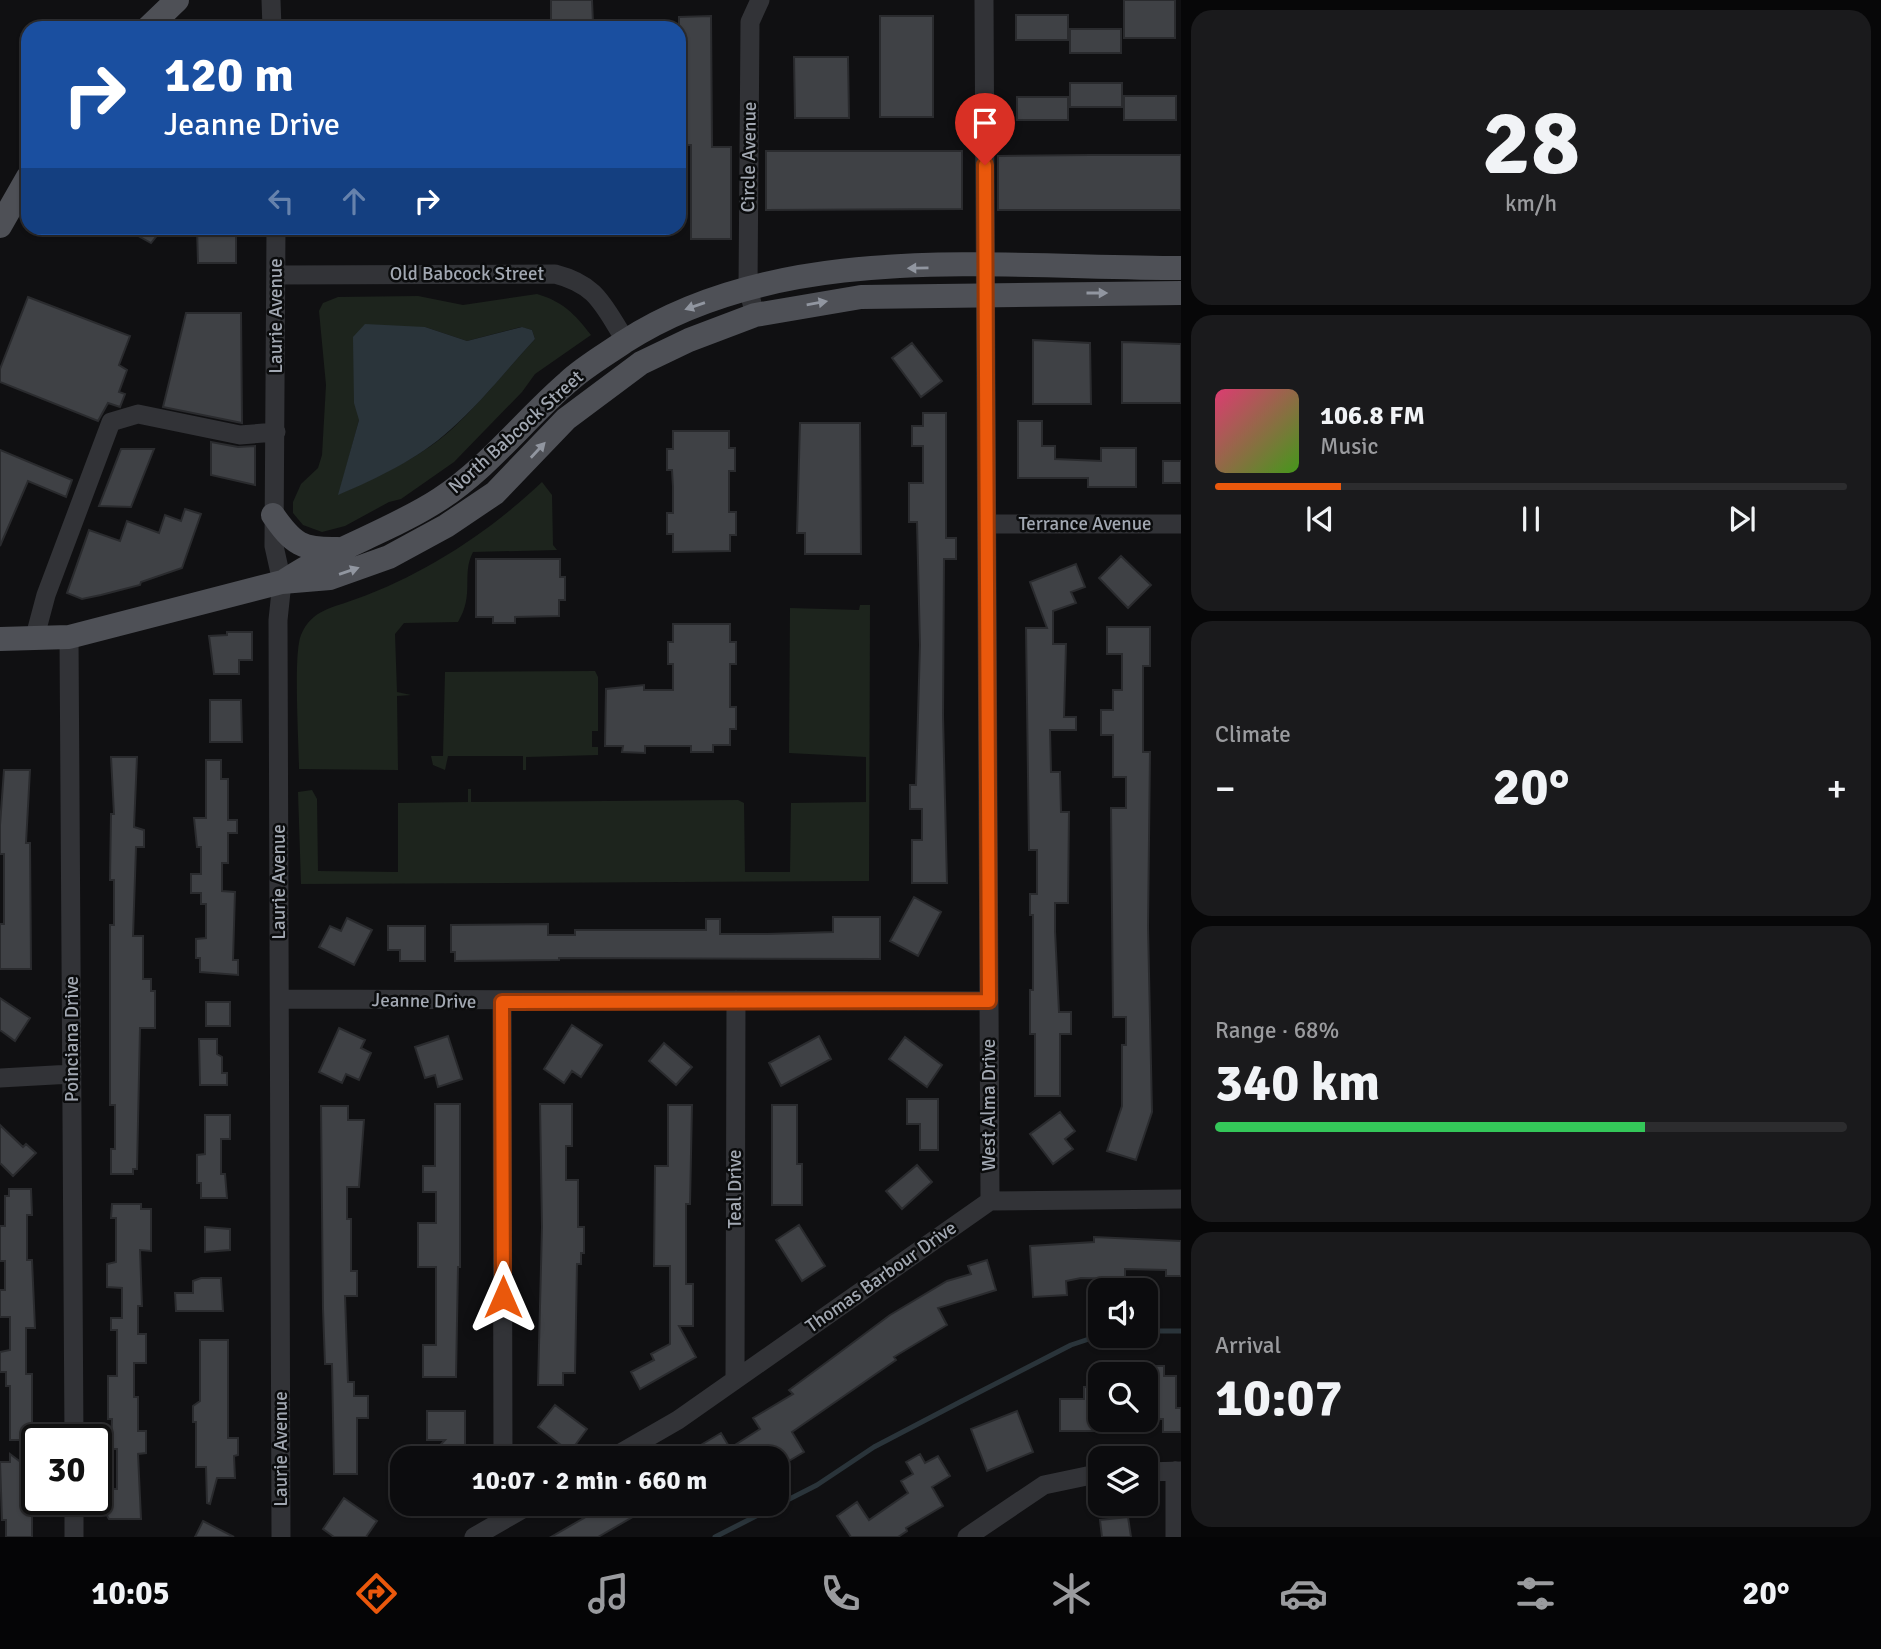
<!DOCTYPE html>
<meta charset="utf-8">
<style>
:root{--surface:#0c0c0e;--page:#1a1a1c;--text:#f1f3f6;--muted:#9a9b9e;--line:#2c2c2e;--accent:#ea580c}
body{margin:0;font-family:Signika,sans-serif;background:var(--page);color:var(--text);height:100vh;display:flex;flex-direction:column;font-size:26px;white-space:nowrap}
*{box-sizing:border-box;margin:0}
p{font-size:23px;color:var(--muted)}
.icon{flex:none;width:38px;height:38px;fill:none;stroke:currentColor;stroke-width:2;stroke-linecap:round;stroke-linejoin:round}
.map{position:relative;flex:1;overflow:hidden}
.side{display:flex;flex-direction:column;gap:10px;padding:10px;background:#070708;width:700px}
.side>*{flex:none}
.hud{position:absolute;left:21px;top:21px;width:665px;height:214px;border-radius:21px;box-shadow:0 2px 5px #0004,0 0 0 2px var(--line);background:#1a4fa0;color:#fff;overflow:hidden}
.controls{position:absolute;left:1088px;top:1278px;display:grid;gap:14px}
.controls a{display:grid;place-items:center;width:70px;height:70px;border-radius:14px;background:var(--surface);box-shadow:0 2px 5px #0004,0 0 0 2px var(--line);font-size:35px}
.speed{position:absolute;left:21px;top:1424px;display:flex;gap:14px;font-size:35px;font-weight:700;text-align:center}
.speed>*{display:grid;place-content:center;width:91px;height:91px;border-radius:50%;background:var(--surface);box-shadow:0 2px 5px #0004,0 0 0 2px var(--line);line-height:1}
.speed .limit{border:4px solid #111;border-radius:10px;background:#fff;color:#111}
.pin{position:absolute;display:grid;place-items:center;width:60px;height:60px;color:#fff;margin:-72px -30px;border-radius:50% 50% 50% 0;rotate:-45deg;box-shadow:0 0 7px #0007}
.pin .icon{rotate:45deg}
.me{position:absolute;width:77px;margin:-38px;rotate:0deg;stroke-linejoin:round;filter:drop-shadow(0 0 5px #0008)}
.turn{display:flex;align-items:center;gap:24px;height:147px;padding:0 28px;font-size:32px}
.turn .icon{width:91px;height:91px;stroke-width:2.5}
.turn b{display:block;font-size:49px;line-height:60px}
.lanes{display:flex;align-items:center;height:66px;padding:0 28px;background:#0003;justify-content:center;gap:35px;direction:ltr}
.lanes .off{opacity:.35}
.big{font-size:52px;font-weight:700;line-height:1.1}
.side .card{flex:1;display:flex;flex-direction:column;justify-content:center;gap:10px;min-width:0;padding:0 24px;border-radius:21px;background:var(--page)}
.side .dial{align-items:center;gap:0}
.dial b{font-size:91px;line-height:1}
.song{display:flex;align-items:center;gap:21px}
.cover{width:84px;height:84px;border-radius:10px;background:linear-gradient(135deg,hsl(340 70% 55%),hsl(100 70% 35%))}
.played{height:7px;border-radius:4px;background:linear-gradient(90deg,var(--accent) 20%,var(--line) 20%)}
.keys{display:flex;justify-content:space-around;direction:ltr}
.heat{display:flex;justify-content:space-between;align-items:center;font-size:38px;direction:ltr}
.charge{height:10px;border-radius:5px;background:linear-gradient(90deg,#34c759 68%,var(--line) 0)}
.trip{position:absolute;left:390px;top:1446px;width:399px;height:70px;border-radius:21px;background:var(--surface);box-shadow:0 2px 5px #0004,0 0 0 2px var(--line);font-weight:700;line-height:70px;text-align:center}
.dock{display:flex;height:112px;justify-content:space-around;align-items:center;background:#050506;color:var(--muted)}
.dock .icon{width:49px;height:49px}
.dock .current{color:var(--accent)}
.dock b{font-size:32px;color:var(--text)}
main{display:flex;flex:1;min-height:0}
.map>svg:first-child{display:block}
</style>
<main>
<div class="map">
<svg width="1181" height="1537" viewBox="0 0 1181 1537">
<rect width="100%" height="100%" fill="#101012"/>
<path fill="#1d241d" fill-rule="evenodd" d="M537 294C562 301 575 314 591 335L535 374 522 392 454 462 401 499 389 502 345 526 322 532 303 525 293 513V502L301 484 318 468 322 455 326 385 319 311 323 303 338 297 418 296 463 305ZM425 327 467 341 521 327 532 330 535 339C507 369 481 402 451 430 418 459 378 477 339 494L359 420Z
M542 482 552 495 553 545 557 550 473 552C461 575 475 594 458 622L404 623 395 634 397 692 411 695 397 696 398 770 299 769C299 743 293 654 301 635 312 609 333 608 356 599 425 574 488 533 542 482Z
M860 605H870L869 881 301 884 298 792 312 790 317 799 318 871 398 872V803L468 802V789H471V802L738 800 744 803 745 872H790L791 803 866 802V757L789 753 790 608 859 610Z
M595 671 598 677V731H592V747H598V755L526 757V770H523V756H448L445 770 433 765 431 756H443L445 672Z"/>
<path fill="#2a343a" d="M365 324 425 327 467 341 522 327 532 330 535 339C507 369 481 403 450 430 418 459 378 478 338 495L359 420 354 403 353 337Z"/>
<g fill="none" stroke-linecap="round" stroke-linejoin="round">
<path stroke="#2a343a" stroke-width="5" d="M1146 1331H1181
M715 1537 817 1485 874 1447 960 1402 1071 1345 1101 1335"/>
</g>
<path fill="#3f4145" stroke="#2a2b2e" stroke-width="2" d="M551 0H592L593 23 551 24Z
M1124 0H1175V38H1124Z
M1016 15H1068V40H1016Z
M711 16 712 147H731V239H691V145H679V17Z
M880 16H933V117H880Z
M1070 29H1121V53H1070Z
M794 57H848L849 118H795Z
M1070 83H1122V107H1070Z
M1124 96H1176V120H1124Z
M1017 97H1068V120H1017Z
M766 151H962V209L766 210Z
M1090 155H1181V210H998V156Z
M124 228H163L151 243Z
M197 228H236V263H198Z
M28 297 130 336 119 365 127 370 119 392 125 394 120 407 108 403 98 421 0 382V369Z
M186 313H241L242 423 163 407Z
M1033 340 1090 343 1091 404H1033Z
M1122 342 1181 344V403H1122Z
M912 343 942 381 921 397 892 358Z
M923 413H946V538H956V559H944L943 716 947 883H912V840H922V809H910V785H916L920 645 917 522H909V483H923V446H912V426H923Z
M1018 421H1042V446H1055V459L1101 461V448H1136V487H1088V478H1018Z
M800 423H860L861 554H805V533H797Z
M673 431H729V448H735V471H729V512H736V535H730V551L673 552V534H667V513H673V487L672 470H667V449H673Z
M211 442 238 447 255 446V485L211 475Z
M121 449H154L131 507 99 506Z
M0 450 72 480 66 497 28 481 0 546Z
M1163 461H1181V483H1163Z
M185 509 201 514 182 568 141 582 140 585 101 595 82 599 67 593 89 530 120 541 127 521 159 533 165 515 181 521Z
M1121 556 1151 585 1128 608 1099 578Z
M476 559H560V577H565V600H559V616L515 617V623H493V617H476Z
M1076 564 1085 587 1071 592 1076 603 1053 611V644H1066L1064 717H1076V730H1050L1051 772H1060L1061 812H1069L1068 903H1055V931L1059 1012H1071V1034H1060V1096H1035V1034H1030V990H1033V915H1030V894H1037V850H1029L1026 628H1047L1030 582Z
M673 624H730V642H736V664H730V707H736V729H730V745H713V752H691V746H645V753L622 752 623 746H605L606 689 644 685V690H673V664H668V642H673Z
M1107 627H1150V666H1143V752H1150L1148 927 1152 1112 1136 1160 1107 1151 1122 1106V1045H1126V1017H1113L1111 808H1126V777H1113V735H1101V710H1113V690H1122V654H1107Z
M227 632H252V660H239V674H214L209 636 227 635Z
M210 700H241L242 742H210Z
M111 757H137L134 827 144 830V847H136L133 936H143V979H151V991H155V1028H140L137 1169H133V1174H111V1149H115V1105H110V925H114V880H110L111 814H114Z
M206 760H221V779H228V820H237V833H228V863H222V891L235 892 233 960H238V975L200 972V958H196V939L206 938V904H201V893H191V874H201V847H197L194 818H206Z
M4 770H30L26 843H30L31 969H0V924H4V854H0V825Z
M914 897 941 912 918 956 890 941Z
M833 917H880V959L559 958V960L455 961V952H451V925L548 924V935H575V930H706V919H720V934H767L833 932Z
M347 918 372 930 354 965 319 947 330 926 341 931Z
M388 926H425V961H400V950H388Z
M0 998 30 1018 15 1041 0 1030Z
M206 1002H230V1026H206Z
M572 1025 602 1045 581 1077 572 1071 564 1083 544 1069Z
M339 1028 365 1040 361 1048 371 1053 359 1080 346 1074 342 1083 319 1072Z
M448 1036 462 1079 438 1087 435 1075 425 1078 415 1047Z
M819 1036 831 1059 781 1086 769 1063Z
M905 1037 942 1065 927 1087 889 1059Z
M199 1039H217V1054L222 1057V1073H227V1085H200Z
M664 1043 692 1067 676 1085 649 1061Z
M907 1099H938V1150H920V1124H907Z
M435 1104H460V1267H458L456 1377H423V1345H436V1267H418V1223H436V1192H423V1166H435Z
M540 1104H572V1146H566V1180H578V1227H584V1253H581V1264H577L575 1373H563V1385H538L542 1227Z
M668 1105H692L690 1204H686V1284H693V1326H679L696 1357 640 1389 631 1372 654 1360 651 1354 670 1344V1266H654L655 1166H668Z
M772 1105H797V1164H802V1205H772Z
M321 1106H348V1120H364L359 1187H347V1219H351V1271H357V1296H345L348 1382H354V1396H368V1418H357V1474H334L332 1364H325L323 1309Z
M1060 1112 1075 1131 1065 1139 1073 1149 1053 1164 1030 1134Z
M205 1115H230V1139H221V1174H225L227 1198H201V1183H197V1155L205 1154Z
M0 1125 23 1147 26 1144 36 1153 13 1176 0 1163Z
M917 1165 932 1182 902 1209 886 1191Z
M9 1189H31L32 1215H27V1260H32L35 1328H26V1374H32V1440H10V1386H6V1372H0V1352L10 1350V1317H0V1290H5V1261H0V1226H5V1196H9Z
M112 1204H141V1209H151V1251L140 1250 142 1306H138V1334H146V1363H134V1397H138V1431H146V1453L138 1454 141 1519H109L106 1514V1489H117V1449H111L112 1419H108V1376H117V1330H111V1318H122V1288L107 1287V1264L116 1262V1218H111Z
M799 1225 825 1266 802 1281 776 1240Z
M205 1227 230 1229V1250L205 1252Z
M1094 1237 1181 1241V1276H1166V1270L1125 1269V1279L1081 1278 1066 1281 1067 1295 1033 1297 1030 1246 1094 1242Z
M987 1260 996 1290 938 1308 947 1325 894 1357 896 1360 792 1432 804 1452 777 1468V1458H679L721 1433 730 1448 760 1429 753 1418 793 1394 789 1390 835 1356 890 1315 947 1281 971 1274 968 1266Z
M201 1278H221L223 1311H176L175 1293H193V1281Z
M200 1340H228V1438H238V1455L234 1456 235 1478H217L210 1504 207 1503 206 1467H196V1422H193V1406L200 1401Z
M1146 1366H1164V1376H1176V1408H1181V1432H1163V1419H1146Z
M1084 1387H1101V1431H1060V1399H1084Z
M555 1405 587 1429 570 1452 538 1427Z
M427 1411H465V1451H435L445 1440H427Z
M1017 1411 1033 1452 987 1471 971 1429Z
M10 1454 26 1466 28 1485H32V1537H6V1520H2L0 1462H10Z
M920 1454 925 1463 938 1456 950 1476 932 1487 943 1506 906 1528 907 1531 898 1537H851L837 1516 857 1502 869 1520 908 1493 901 1481 913 1474 906 1462Z
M344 1498 377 1521 366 1537H334L323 1529Z
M610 1503H657L598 1537H551Z
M1128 1517 1131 1537H1102L1100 1520Z
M203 1521 234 1537H195Z"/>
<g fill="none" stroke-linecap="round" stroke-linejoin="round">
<path stroke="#323337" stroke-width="19" d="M271 0 272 28
M984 0 990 1201
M276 228 274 546 282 582 278 620 281 1537
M277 275 555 274C598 285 603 306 626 341
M755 315 748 288 750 22 760 0
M988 524H1181
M69 637 74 1440
M34 640 46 595 111 422 138 414 240 435 276 432
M280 999 989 1001
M502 1002 503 1458
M0 1078 72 1074
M735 1379 736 1000
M612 1458 678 1420 990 1201 1181 1199
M1146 1472 1181 1471
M74 1500V1537
M474 1537 533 1503
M967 1537 1044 1485 1101 1473
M1175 1537V1471"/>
<path stroke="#4e5056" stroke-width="24" d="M148 28 177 0
M0 226 28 177
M273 515C293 544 302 550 338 549
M286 580C334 548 391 531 440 499 489 467 524 420 568 382 584 367 605 355 624 342 783 239 1000 268 1181 268
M0 639 69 637 282 582 330 578 389 557 446 526 495 493 566 419 641 363 689 340 755 315 861 297 1181 293"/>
</g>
<defs><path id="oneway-solid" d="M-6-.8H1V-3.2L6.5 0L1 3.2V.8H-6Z" transform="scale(1.75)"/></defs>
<g fill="#9196a0">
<use href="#oneway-solid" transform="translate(918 268) rotate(179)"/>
<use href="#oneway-solid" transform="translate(1097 293)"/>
<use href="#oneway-solid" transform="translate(817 303) rotate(-10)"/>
<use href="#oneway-solid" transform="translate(695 306) rotate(161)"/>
<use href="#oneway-solid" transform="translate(538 450) rotate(-47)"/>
<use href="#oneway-solid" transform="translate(349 571) rotate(-19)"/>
</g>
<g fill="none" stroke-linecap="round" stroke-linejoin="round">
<defs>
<path id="route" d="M503 1297 502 1002 989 1001 985 165"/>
</defs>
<use href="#route" stroke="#983908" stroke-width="18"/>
<use href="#route" stroke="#ea580c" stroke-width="12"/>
</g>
<g text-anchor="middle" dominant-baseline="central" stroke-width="5" stroke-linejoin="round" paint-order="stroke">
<g font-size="19" fill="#a2a8b2" stroke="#0b0c0d">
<text transform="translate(749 157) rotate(-89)">Circle Avenue</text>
<text x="467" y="274">Old Babcock Street</text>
<text transform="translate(276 316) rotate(-90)">Laurie Avenue</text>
<text transform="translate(516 432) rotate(-42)">North Babcock Street</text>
<text x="1085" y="524">Terrance Avenue</text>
<text transform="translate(279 882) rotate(-90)">Laurie Avenue</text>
<text transform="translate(424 1001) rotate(1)">Jeanne Drive</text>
<text transform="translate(72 1039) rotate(-90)">Poinciana Drive</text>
<text transform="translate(989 1105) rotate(-90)">West Alma Drive</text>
<text transform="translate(735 1189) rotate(-90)">Teal Drive</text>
<text transform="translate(881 1277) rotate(-35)">Thomas Barbour Drive</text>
<text transform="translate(281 1449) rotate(-90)">Laurie Avenue</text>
</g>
</g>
</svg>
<div class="controls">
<a><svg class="icon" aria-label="sound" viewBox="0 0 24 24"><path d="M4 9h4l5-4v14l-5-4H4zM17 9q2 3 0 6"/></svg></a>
<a><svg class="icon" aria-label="search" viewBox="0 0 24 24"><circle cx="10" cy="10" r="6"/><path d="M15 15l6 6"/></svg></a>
<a><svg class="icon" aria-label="layers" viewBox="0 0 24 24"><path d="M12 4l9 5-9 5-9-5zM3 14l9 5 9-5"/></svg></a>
</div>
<div class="speed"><div class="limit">30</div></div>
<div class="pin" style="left:985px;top:165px;background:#d93025"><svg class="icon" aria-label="arrive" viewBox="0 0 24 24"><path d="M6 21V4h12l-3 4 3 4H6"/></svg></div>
<svg class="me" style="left:503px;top:1297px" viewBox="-20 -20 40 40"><path d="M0-17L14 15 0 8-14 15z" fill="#ea580c" stroke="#fff" stroke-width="4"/></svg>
<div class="trip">10:07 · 2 min · 660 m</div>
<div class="hud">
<div class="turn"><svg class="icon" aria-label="right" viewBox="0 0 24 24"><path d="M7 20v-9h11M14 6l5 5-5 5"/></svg><div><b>120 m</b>Jeanne Drive</div></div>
<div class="lanes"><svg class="icon off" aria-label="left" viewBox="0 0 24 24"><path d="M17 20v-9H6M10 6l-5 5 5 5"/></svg><svg class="icon off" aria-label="ahead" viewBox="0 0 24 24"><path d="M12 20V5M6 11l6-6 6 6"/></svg><svg class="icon" aria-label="right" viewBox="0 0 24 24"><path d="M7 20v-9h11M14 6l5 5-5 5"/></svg></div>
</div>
</div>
<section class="side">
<div class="card dial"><b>28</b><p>km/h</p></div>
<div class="card">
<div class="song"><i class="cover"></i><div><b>106.8 FM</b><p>Music</p></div></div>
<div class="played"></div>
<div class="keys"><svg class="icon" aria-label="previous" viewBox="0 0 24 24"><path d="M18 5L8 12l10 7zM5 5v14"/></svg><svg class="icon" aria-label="pause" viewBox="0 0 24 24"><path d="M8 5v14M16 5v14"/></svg><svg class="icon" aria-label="next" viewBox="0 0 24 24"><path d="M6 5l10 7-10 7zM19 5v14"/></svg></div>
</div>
<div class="card"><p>Climate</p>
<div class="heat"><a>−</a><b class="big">20°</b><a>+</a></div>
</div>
<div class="card"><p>Range · 68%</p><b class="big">340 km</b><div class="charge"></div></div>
<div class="card"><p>Arrival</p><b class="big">10:07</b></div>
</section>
</main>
<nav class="dock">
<b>10:05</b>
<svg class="icon current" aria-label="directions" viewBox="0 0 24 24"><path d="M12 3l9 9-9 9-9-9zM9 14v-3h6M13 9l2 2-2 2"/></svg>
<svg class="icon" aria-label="music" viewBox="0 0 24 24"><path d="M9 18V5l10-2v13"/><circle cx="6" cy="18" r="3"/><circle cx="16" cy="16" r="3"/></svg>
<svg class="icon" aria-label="phone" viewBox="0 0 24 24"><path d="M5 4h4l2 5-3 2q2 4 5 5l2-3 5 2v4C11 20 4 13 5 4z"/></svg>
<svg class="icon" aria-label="climate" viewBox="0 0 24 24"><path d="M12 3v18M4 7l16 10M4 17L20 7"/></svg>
<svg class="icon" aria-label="car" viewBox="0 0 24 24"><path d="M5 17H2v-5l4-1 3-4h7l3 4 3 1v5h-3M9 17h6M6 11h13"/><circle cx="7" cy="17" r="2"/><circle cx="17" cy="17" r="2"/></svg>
<svg class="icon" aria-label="filters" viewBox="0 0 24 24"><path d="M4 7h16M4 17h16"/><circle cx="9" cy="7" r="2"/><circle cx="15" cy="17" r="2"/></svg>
<b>20°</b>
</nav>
